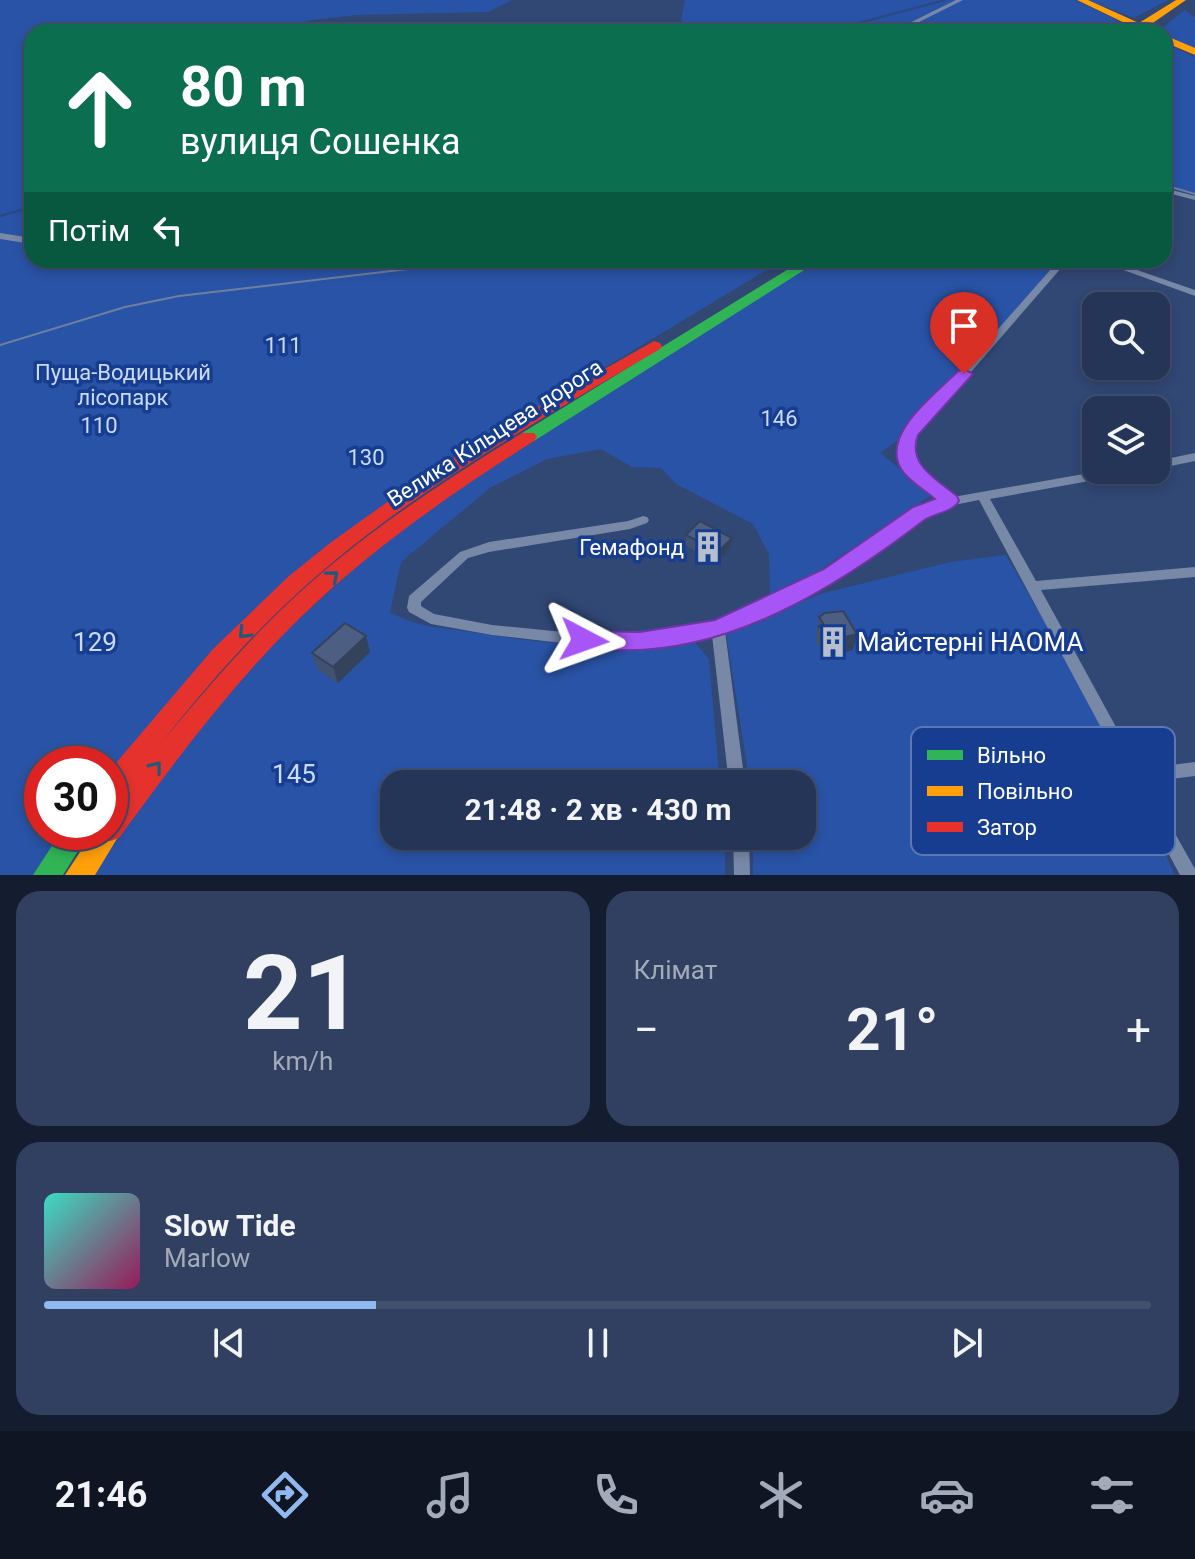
<!DOCTYPE html>
<html lang="uk">
<meta charset="utf-8">
<style>
:root{--surface:#253557;--page:#314061;--text:#f1f3f6;--muted:#a3abba;--line:#42506d;--accent:#90b9f0}
body{margin:0;font-family:Roboto,sans-serif;background:var(--page);color:var(--text);height:100vh;display:flex;flex-direction:column;font-size:30px;white-space:nowrap}
*{box-sizing:border-box;margin:0}
p{font-size:26px;color:var(--muted)}
.icon{flex:none;width:44px;height:44px;fill:none;stroke:currentColor;stroke-width:2;stroke-linecap:round;stroke-linejoin:round}
.map{position:relative;height:875px;overflow:hidden}
.side{display:flex;flex-direction:column;gap:16px;padding:16px;background:#141d30;flex:1}
.side>*{flex:none}
.hud{position:absolute;left:24px;top:24px;width:1148px;height:244px;border-radius:24px;box-shadow:0 4px 12px #0003,0 0 0 2px var(--line);background:#0b6e4f;color:#fff;overflow:hidden}
.fabs{position:absolute;left:1082px;top:292px;display:grid;gap:16px}
.fabs a{display:grid;place-items:center;width:88px;height:88px;border-radius:16px;background:var(--surface);box-shadow:0 4px 12px #0003,0 0 0 2px var(--line);font-size:40px}
.speed{position:absolute;left:24px;top:746px;display:flex;gap:16px;font-size:40px;font-weight:700;text-align:center}
.speed>*{display:grid;place-content:center;width:104px;height:104px;border-radius:50%;background:var(--surface);box-shadow:0 4px 12px #0003,0 0 0 2px var(--line);line-height:1}
.speed .limit{border:12px solid #d22;background:#fff;color:#111}
.pin{position:absolute;display:grid;place-items:center;width:68px;height:68px;color:#fff;margin:-82px -34px;border-radius:50% 50% 50% 0;rotate:-45deg;box-shadow:0 0 8px #0007}
.pin .icon{rotate:45deg}
.me{position:absolute;width:88px;margin:-44px;rotate:94deg;stroke-linejoin:round;filter:drop-shadow(0 0 6px #0008)}
.turn{display:flex;align-items:center;gap:28px;height:168px;padding:0 24px;font-size:36px}
.turn .icon{width:104px;height:104px;stroke-width:2.5}
.turn b{display:block;font-size:56px;line-height:68px}
.then{display:flex;align-items:center;height:76px;padding:0 24px;background:#0003;gap:16px;font-size:30px}
.big{font-size:60px;font-weight:700;line-height:1.1}
.side .widget{flex:1;display:flex;flex-direction:column;justify-content:center;gap:12px;min-width:0;padding:0 28px;border-radius:24px;background:var(--page)}
.side .dial{align-items:center;gap:0}
.dial b{font-size:104px;line-height:1}
.song{display:flex;align-items:center;gap:24px}
.cover{width:96px;height:96px;border-radius:12px;background:linear-gradient(135deg,hsl(170 70% 55%),hsl(330 70% 35%))}
.played{height:8px;border-radius:4px;background:linear-gradient(90deg,var(--accent) 30%,var(--line) 30%)}
.keys{display:flex;justify-content:space-around;direction:ltr}
.heat{display:flex;justify-content:space-between;align-items:center;font-size:44px;direction:ltr}
.side .tiles{flex:1;display:grid;gap:16px;grid-template-columns:1fr 1fr}
.widget:last-child{grid-column:span 2}
.trip{position:absolute;left:380px;top:770px;width:436px;height:80px;border-radius:24px;background:var(--surface);box-shadow:0 4px 12px #0003,0 0 0 2px var(--line);font-weight:700;line-height:80px;text-align:center}
.dock{display:flex;height:128px;justify-content:space-around;align-items:center;background:#0f1523;color:var(--muted)}
.dock .icon{width:56px;height:56px}
.dock .selected{color:var(--accent)}
.dock b{font-size:36px;color:var(--text)}
.map>svg:first-child{display:block}
</style>
<div class="map">
<svg width="1195" height="875" viewBox="0 0 1195 875">
<rect width="100%" height="100%" fill="#314774"/>
<path fill="#2953a6" d="M0 0H512L488 12 357 15 312 20 269 32H32V260H783L470 449 381 510 110 772V764H42V832H65L36 875H0Z
M685 0H1075L1131 27 1125 32H705L681 21Z
M1088 0H1168L1134 18Z
M1185 10 1195 18V50L1164 35V32H1157Z
M1164 43 1195 57V194L1164 185Z
M813 260H1064L910 432 880 453 929 492 930 496 809 577 770 596 769 554 753 524 676 484 661 468 632 467 601 449 547 459 490 488 401 562 390 612C419 628 440 627 472 632 549 645 614 650 692 639L709 659 720 784H394V836H725V875H79L218 693 420 508Z
M1006 555 1107 730 1175 875H753V836H802V784H750L726 633 820 594 950 562Z"/>
<g fill="none" stroke-linecap="round" stroke-linejoin="round">
<path stroke="#2c4783" stroke-width="2" d="M825 32 945 0
M0 216 32 207"/>
<path fill="#7888a7" fill-rule="evenodd" d="M956 0H963L899 32H891Z
M1164 188 1195 196V200L1164 192Z
M0 233 32 238V244L0 239Z
M1059 260H1068L912 440C909 471 931 481 953 497L1106 470H1134L1128 474 990 499 1036 581 1195 567V577L1041 590 1139 769 1195 762V776L1146 782 1195 869V875H1180L979 500 939 508 836 578 725 631 745 784H729L712 635 690 640 614 649 492 635 431 624 409 612 407 608 409 596 460 552 489 542 628 521 643 516 647 517 649 520 647 523 630 529 489 552 468 558 421 602V606L434 614 492 625 614 637 690 630 715 623 826 572 932 501 940 499C917 482 898 470 901 439Z
M1096 260H1108L1195 290V296Z
M1195 453V461L1156 469V461Z
M733 836H749L750 875H734Z"/>
<path fill="#30b455" fill-rule="evenodd" d="M803 260H820L534 441H522L519 437 522 433Z
M61 832H90L63 875H33Z"/>
<path fill="#ff9f0a" fill-rule="evenodd" d="M1077 0H1088L1139 23 1176 0H1186L1147 27 1156 32H1132L1133 27Z
M1164 35 1195 48V55L1164 42Z
M110 820 117 823 121 832 95 875H65L93 832H110Z"/>
<path fill="#e5322d" fill-rule="evenodd" d="M654 341 660 343 662 346 660 349C536 422 408 493 302 589 250 636 205 688 162 742 201 695 241 648 285 606 356 538 439 484 522 433H534L537 437 534 441C452 493 371 549 301 617 233 683 175 761 119 838L110 841 101 838 98 832H110V808L118 798 110 801V770L213 649 289 576 330 543 418 480 509 423Z"/>
<path stroke="#6f7f9f" stroke-width="2" d="M1164 185 1195 194
M0 345 125 307 179 296 484 260"/>
</g>
<path fill="#415170" d="M686 535 730 548 717 563 685 545Z
M819 617 853 650 829 656 815 642Z
M370 652 338 683 317 669 312 653Z"/>
<path fill="#35425b" d="M732 538 730 548 717 563 718 552Z
M857 634 853 650 829 656 833 640Z
M366 636 370 652 338 683 333 667Z"/>
<path fill="#4c5e82" stroke="#35425b" stroke-width="2" d="M700 521 732 538 718 552 686 535Z
M843 611 857 634 833 640 819 626 824 625 819 617 825 613Z
M345 623 366 636 333 667 312 653Z"/>
<defs><path id="oneway-chevron" d="M-2-3.5L2.5 0L-2 3.5" fill="none" stroke-width="1.6" stroke-linecap="round" stroke-linejoin="round" transform="scale(2)"/></defs>
<g stroke="#1c5b80">
<use href="#oneway-chevron" transform="translate(333 576) rotate(-40)"/>
<use href="#oneway-chevron" transform="translate(244 633) rotate(134)"/>
<use href="#oneway-chevron" transform="translate(156 767) rotate(-52)"/>
</g>
<path fill="#a855f7" stroke="#6d37a1" stroke-width="2" d="M964 369 973 374 918 435C907 464 936 479 957 496L959 501C952 513 933 513 923 521 837 587 730 654 618 650 604 649 589 651 576 646L572 640 576 633 584 631 640 632 715 620 824 569 913 507 935 499C925 490 908 481 901 469 880 433 937 393 958 371Z"/>
<defs>
<symbol id="building-bare" viewBox="-9 -9 18 18"><path d="M-4-6H4V6H1V3H-1V6H-4ZM-2.5-4.3h1.7v1.8h-1.7ZM.8-4.3h1.7v1.8H.8ZM-2.5-1h1.7V.8h-1.7ZM.8-1h1.7V.8H.8Z" fill="#b7bfce" stroke="#163d8f" stroke-width="2.5" paint-order="stroke"/></symbol>
</defs>
<g fill-rule="evenodd">
<use href="#building-bare" x="686" y="525" width="44" height="44"/>
<use href="#building-bare" x="811" y="620" width="44" height="44"/>
</g>
<g text-anchor="middle" dominant-baseline="central" stroke-width="7" stroke-linejoin="round" paint-order="stroke">
<g font-size="22" fill="#c9dafb" stroke="#163d8f">
<text x="283" y="345">111</text>
<text x="123" y="372">Пуща-Водицький<tspan x="123" dy="25">лісопарк</tspan></text>
<text x="779" y="418">146</text>
<text x="99" y="425">110</text>
<text x="366" y="457">130</text>
</g>
<g font-size="22" fill="#fff" stroke="#163d8f">
<text transform="translate(495 433) rotate(-33)">Велика Кільцева дорога</text>
</g>
<g font-size="22" fill="#fff" stroke="#163d8f" text-anchor="end">
<text x="684" y="547">Гемафонд</text>
</g>
<g font-size="26" fill="#c9dafb" stroke="#163d8f">
<text x="95" y="642">129</text>
<text x="294" y="774">145</text>
</g>
<g font-size="26" fill="#fff" stroke="#163d8f" text-anchor="start">
<text x="857" y="642">Майстерні НАОМА</text>
</g>
</g>
<rect x="911" y="727" width="264" height="128" rx="12" fill="#163d8f" stroke="#5c77b1" stroke-width="2"/>
<rect x="927" y="750" width="36" height="10" fill="#30b455"/>
<rect x="927" y="786" width="36" height="10" fill="#ff9f0a"/>
<rect x="927" y="822" width="36" height="10" fill="#e5322d"/>
<g font-size="22" fill="#fff">
<text x="977" y="763">Вільно</text>
<text x="977" y="799">Повільно</text>
<text x="977" y="835">Затор</text>
</g>
</svg>
<div class="fabs">
<a><svg class="icon" aria-label="search" viewBox="0 0 24 24"><circle cx="10" cy="10" r="6"/><path d="M15 15l6 6"/></svg></a>
<a><svg class="icon" aria-label="layers" viewBox="0 0 24 24"><path d="M12 4l9 5-9 5-9-5zM3 14l9 5 9-5"/></svg></a>
</div>
<div class="speed"><div class="limit">30</div></div>
<div class="pin" style="left:964px;top:374px;background:#d93025"><svg class="icon" aria-label="arrive" viewBox="0 0 24 24"><path d="M6 21V4h12l-3 4 3 4H6"/></svg></div>
<svg class="me" style="left:584px;top:640px" viewBox="-20 -20 40 40"><path d="M0-17L14 15 0 8-14 15z" fill="#a855f7" stroke="#fff" stroke-width="4"/></svg>
<div class="trip">21:48 · 2 хв · 430 m</div>
<div class="hud">
<div class="turn"><svg class="icon" aria-label="ahead" viewBox="0 0 24 24"><path d="M12 20V5M6 11l6-6 6 6"/></svg><div><b>80 m</b>вулиця Сошенка</div></div>
<div class="then">Потім<svg class="icon" aria-label="left" viewBox="0 0 24 24"><path d="M17 20v-9H6M10 6l-5 5 5 5"/></svg></div>
</div>
</div>
<section class="side">
<div class="tiles">
<div class="widget dial"><b>21</b><p>km/h</p></div>
<div class="widget"><p>Клімат</p>
<div class="heat"><a>−</a><b class="big">21°</b><a>+</a></div>
</div>
<div class="widget">
<div class="song"><i class="cover"></i><div><b>Slow Tide</b><p>Marlow</p></div></div>
<div class="played"></div>
<div class="keys"><svg class="icon" aria-label="previous" viewBox="0 0 24 24"><path d="M18 5L8 12l10 7zM5 5v14"/></svg><svg class="icon" aria-label="pause" viewBox="0 0 24 24"><path d="M8 5v14M16 5v14"/></svg><svg class="icon" aria-label="next" viewBox="0 0 24 24"><path d="M6 5l10 7-10 7zM19 5v14"/></svg></div>
</div>
</div>
</section>
<nav class="dock">
<b>21:46</b>
<svg class="icon selected" aria-label="directions" viewBox="0 0 24 24"><path d="M12 3l9 9-9 9-9-9zM9 14v-3h6M13 9l2 2-2 2"/></svg>
<svg class="icon" aria-label="music" viewBox="0 0 24 24"><path d="M9 18V5l10-2v13"/><circle cx="6" cy="18" r="3"/><circle cx="16" cy="16" r="3"/></svg>
<svg class="icon" aria-label="phone" viewBox="0 0 24 24"><path d="M5 4h4l2 5-3 2q2 4 5 5l2-3 5 2v4C11 20 4 13 5 4z"/></svg>
<svg class="icon" aria-label="climate" viewBox="0 0 24 24"><path d="M12 3v18M4 7l16 10M4 17L20 7"/></svg>
<svg class="icon" aria-label="car" viewBox="0 0 24 24"><path d="M5 17H2v-5l4-1 3-4h7l3 4 3 1v5h-3M9 17h6M6 11h13"/><circle cx="7" cy="17" r="2"/><circle cx="17" cy="17" r="2"/></svg>
<svg class="icon" aria-label="filters" viewBox="0 0 24 24"><path d="M4 7h16M4 17h16"/><circle cx="9" cy="7" r="2"/><circle cx="15" cy="17" r="2"/></svg>
</nav>
